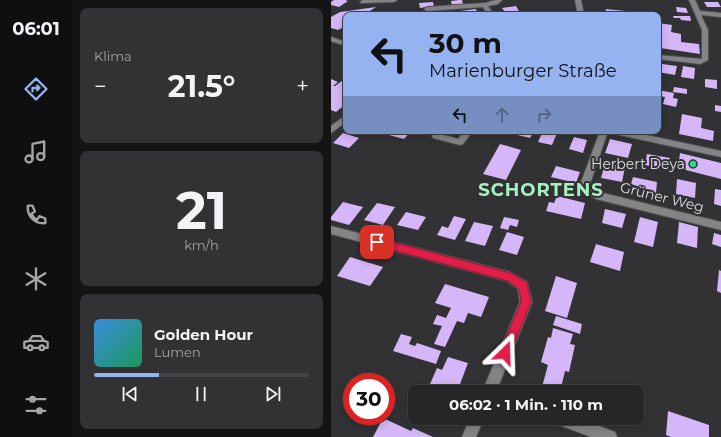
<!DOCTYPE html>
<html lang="de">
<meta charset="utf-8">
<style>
:root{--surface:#262527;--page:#323133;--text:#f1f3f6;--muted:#a4a5a7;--line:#424244;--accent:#95b2f1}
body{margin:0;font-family:Montserrat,sans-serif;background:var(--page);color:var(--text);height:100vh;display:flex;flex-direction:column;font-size:15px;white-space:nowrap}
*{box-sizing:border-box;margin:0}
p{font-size:13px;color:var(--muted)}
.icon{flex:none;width:22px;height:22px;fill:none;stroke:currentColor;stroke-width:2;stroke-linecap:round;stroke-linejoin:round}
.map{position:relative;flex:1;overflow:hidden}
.side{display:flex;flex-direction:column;gap:8px;padding:8px;background:#151415;width:259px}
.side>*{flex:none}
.guide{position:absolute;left:12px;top:12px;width:318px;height:122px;border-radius:8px;box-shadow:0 2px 10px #0003,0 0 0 1px var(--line);background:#95b2f1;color:#111;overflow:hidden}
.speed{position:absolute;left:12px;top:373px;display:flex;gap:8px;font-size:20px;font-weight:700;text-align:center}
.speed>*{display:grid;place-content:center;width:52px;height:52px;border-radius:50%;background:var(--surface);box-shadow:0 2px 10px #0003,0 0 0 1px var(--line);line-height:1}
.speed .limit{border:6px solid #d22;background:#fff;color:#111}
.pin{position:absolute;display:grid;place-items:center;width:34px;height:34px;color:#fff;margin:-17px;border-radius:8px;box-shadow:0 2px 6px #0006}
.me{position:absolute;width:44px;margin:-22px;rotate:22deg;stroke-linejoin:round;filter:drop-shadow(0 0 3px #0008)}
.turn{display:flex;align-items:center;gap:14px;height:84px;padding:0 20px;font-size:18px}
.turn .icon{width:52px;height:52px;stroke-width:2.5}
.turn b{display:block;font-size:28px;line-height:34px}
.lanes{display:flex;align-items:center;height:38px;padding:0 20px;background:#0003;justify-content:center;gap:20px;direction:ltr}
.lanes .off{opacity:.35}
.big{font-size:30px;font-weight:700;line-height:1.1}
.side .widget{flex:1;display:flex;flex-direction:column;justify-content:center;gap:6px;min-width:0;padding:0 14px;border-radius:8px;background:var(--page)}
.side .dial{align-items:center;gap:0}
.dial b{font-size:52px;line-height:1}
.song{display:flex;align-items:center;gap:12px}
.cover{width:48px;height:48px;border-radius:6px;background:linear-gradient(135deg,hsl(210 70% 55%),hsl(150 70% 35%))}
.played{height:4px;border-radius:2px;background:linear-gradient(90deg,var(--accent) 30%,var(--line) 30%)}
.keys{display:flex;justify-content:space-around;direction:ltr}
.heat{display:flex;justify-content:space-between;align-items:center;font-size:22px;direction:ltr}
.trip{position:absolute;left:77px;top:385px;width:236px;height:40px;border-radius:8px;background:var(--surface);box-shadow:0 2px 10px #0003,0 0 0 1px var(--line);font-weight:700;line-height:40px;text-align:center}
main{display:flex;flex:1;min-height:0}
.menu{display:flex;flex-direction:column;width:72px;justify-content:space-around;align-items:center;background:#0f0f10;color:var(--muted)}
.menu .icon{width:28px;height:28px}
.menu .current{color:var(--accent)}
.menu b{font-size:18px;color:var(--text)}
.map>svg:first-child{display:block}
</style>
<main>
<nav class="menu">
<b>06:01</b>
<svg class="icon current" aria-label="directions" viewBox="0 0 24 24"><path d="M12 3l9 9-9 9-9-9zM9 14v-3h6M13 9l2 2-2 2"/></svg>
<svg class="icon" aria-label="music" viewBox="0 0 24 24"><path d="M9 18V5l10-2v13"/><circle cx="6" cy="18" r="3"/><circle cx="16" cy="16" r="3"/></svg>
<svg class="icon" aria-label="phone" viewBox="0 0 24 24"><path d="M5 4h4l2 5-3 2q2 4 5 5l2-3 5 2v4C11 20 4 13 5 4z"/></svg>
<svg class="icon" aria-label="climate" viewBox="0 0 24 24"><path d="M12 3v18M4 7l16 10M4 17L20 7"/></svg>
<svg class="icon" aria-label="car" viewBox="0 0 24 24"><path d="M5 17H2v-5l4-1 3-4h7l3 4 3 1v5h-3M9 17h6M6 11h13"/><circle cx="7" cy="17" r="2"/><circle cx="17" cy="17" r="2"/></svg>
<svg class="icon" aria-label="filters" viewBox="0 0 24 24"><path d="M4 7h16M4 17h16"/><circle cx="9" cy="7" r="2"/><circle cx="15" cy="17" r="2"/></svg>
</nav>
<section class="side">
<div class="widget"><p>Klima</p>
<div class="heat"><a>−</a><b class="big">21.5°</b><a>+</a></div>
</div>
<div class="widget dial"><b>21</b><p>km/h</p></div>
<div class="widget">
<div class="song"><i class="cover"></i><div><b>Golden Hour</b><p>Lumen</p></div></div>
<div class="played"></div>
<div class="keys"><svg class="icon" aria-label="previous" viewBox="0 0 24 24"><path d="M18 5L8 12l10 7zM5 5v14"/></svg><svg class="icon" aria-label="pause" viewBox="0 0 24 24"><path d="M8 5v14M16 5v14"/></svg><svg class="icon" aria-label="next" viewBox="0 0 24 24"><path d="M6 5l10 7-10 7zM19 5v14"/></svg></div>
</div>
</section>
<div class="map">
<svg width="390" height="437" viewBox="0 0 390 437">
<rect width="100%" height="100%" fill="#323134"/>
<path fill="#d5b6f8" d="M3 0H16L15 1H17L8 7 0 5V2Z
M128 0H131L132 4 121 5 120 1Z
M102 2 103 6 89 8 88 3Z
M373 2H387L390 7H376Z
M185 6 188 11 174 12 171 8Z
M45 7 33 15H15V26L7 30 0 28V17L9 12Z
M345 7 355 8 357 13 346 12Z
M145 9 147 15H130L129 11Z
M275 9 304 12 303 15H274Z
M112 10 113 15H101V12Z
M342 16H359L360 21 350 20 349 18H343Z
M327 23 341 25 340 32 350 34V42L368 44 369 54 329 48 330 31H327Z
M331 64 346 66 344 75 327 72V66L331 67Z
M352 66 364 68 363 79 350 77Z
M15 78V104L5 112 0 110V79L7 82 2 86H4Z
M374 79 386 80V89L374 87Z
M343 87 356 89V94L342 92Z
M327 90 343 93 342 98 347 99 345 107 332 104 334 97 327 96Z
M384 105 390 106V112L384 111Z
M351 114 371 118 370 128 383 131 382 141 348 134Z
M56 131H80L73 139 54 134Z
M180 131H203L199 138 178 133Z
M212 131 226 133 221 145 207 142Z
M12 133 28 138 18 148 2 143Z
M243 137 256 140 252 153 238 149Z
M279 139 301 144 297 158 274 153Z
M169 144 190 150 175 180 152 174Z
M349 153 390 163V179L347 168Z
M316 154 339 158 337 170 314 165Z
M274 163 294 167 291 182 270 178Z
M225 166 249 172 245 183 220 177Z
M302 177 326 182 325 193 305 189 306 186 300 184Z
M346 179 365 183 364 198 345 194Z
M384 189 390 190V206L383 204Z
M226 196 254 203 250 219 215 211 218 202 223 203Z
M12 202 32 207 18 225 0 220V217Z
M46 203 64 207 52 225 33 220Z
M274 209 295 214 291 228 271 223Z
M75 212 95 217 87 230 66 225Z
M123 216 135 219 124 240 106 235 111 226 117 228Z
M173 217 188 220 186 227 179 225 177 230 169 228Z
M309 217 327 222 322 247 303 242Z
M143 222 162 226 154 246 134 241Z
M348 222 367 227 366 248 346 243Z
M176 232 193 237 186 255 168 250Z
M383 233 390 235V247L381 244Z
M265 244 293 252 289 271 259 262Z
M19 257 52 267 39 286 6 276Z
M388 270 390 271V293L386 291Z
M225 276 246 283 236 318 214 311Z
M114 284 158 297 150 317 137 313 133 323 126 321 114 347 103 344 111 326 102 324 106 315 115 318 120 308 104 303Z
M225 316 251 324 249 334 222 325Z
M222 328 242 334 239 344 244 345 238 372 234 371 229 392 211 387 217 365 210 362 217 337 220 338Z
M70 334 81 337 78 344 84 346 86 343 110 351 105 364 62 351Z
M117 357 137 363 126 392 96 391 106 368 111 370Z
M84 405V418H98L96 424 78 418Z
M337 411 378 425V437H340L335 435Z
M52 418 80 431 82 428 102 437H42Z"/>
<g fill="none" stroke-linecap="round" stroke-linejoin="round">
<defs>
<path id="minor" d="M32 0H66L63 2 30 3 29 2Z
M165 0H171L167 4 157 6 163 15H157L152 7 96 11 93 9 96 7 154 3Z
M244 0H250L253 15H247Z
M358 0H364L369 11 390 13V17L370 15 377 30V60L369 64 327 59V55L371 59V30Z
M0 37 15 42V46L0 41Z
M15 115V122L0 133V126Z
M134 131H142L132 144 129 145 102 138 101 136 105 133 127 139Z
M269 131H277L259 184 268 192 390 222V230L265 199 255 193 249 185Z
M280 131H297L390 151V157L284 134Z
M0 226 179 272 196 282 201 302 165 392H151L189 302 187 289 176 281 0 234Z
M139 418H153L145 437H131Z
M221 418H247L284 432 286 437H260L223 423Z"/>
</defs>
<use href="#minor" stroke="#504f51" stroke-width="2"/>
<use href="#minor" fill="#848386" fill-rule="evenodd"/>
</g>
<path fill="#e11d48" stroke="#92132f" d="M46 238 180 273 196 283 200 302 178 357 174 359 170 357 168 353 190 302 188 289 177 281 42 245 41 242 42 239Z"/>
<circle fill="#2cd884" stroke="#323134" stroke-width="1.5" cx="362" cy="164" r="4"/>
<g text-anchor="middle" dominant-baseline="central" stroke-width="4" stroke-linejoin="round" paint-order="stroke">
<g font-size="14" fill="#dcdbdd" stroke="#323134" text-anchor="end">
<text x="354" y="164">Herbert Deya</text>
</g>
<g font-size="14" fill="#dcdbdd" stroke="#323134">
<text transform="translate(331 197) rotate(14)">Grüner Weg</text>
</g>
<g font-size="18" font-weight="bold" letter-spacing="1" fill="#a6f1c1" stroke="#323134">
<text x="210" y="190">SCHORTENS</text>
</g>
</g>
</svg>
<div class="speed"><div class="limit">30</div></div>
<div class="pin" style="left:46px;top:242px;background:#d93025"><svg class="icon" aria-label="arrive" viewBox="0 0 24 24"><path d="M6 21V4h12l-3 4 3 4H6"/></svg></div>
<svg class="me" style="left:174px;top:353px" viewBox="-20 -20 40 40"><path d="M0-17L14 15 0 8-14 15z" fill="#e11d48" stroke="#fff" stroke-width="4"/></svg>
<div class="trip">06:02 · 1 Min. · 110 m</div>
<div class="guide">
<div class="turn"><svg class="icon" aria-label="left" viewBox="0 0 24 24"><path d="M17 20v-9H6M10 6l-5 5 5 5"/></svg><div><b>30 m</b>Marienburger Straße</div></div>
<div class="lanes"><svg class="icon" aria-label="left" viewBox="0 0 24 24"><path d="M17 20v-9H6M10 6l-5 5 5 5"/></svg><svg class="icon off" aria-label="ahead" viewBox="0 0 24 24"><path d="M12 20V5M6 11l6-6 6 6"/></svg><svg class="icon off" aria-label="right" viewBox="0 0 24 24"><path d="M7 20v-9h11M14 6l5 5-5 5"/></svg></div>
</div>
</div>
</main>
